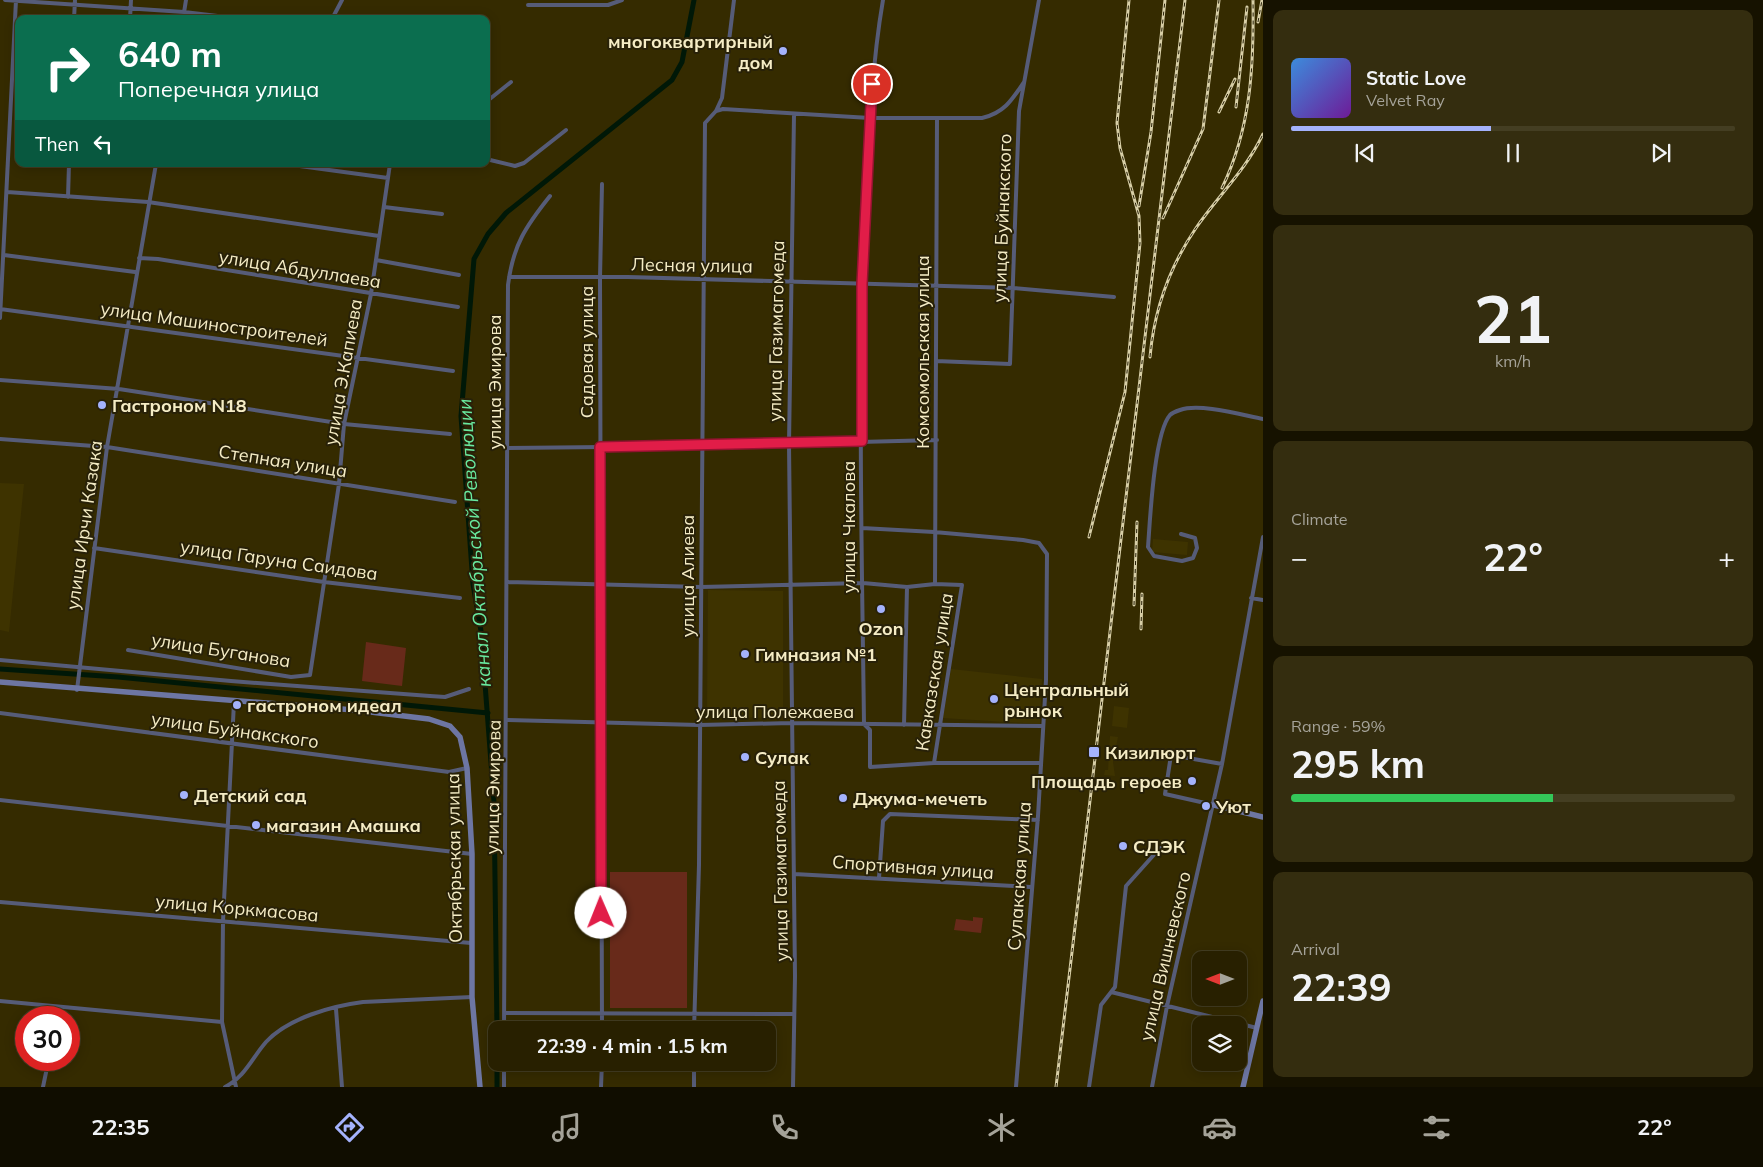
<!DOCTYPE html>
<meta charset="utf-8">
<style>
:root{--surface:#282000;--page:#342d0f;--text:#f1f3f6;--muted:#a5a399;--line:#443e22;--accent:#a4b2fc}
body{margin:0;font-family:Mulish,sans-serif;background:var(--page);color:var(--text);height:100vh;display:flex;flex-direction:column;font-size:19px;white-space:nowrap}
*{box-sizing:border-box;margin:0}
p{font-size:16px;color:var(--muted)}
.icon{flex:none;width:28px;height:28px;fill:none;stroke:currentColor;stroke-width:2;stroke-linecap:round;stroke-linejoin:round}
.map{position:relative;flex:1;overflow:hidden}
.panel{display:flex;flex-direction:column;gap:10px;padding:10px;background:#161200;width:500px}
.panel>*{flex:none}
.guide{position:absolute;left:15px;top:15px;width:475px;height:152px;border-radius:10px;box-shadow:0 2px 12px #0003,0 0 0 1px var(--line);background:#0b6e4f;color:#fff;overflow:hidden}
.needle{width:32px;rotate:270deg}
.fabs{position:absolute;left:1192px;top:951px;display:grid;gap:10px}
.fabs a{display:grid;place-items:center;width:55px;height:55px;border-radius:10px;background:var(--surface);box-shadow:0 2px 12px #0003,0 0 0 1px var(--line);font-size:25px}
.speed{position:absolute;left:15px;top:1006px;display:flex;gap:10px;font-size:25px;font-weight:700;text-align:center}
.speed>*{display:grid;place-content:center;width:65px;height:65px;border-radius:50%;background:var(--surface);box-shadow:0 2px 12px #0003,0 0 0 1px var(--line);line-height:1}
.speed .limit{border:8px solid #d22;background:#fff;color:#111}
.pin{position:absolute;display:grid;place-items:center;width:42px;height:42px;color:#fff;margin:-21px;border:2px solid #fff;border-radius:50%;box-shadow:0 1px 5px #0007}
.me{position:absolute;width:55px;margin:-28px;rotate:359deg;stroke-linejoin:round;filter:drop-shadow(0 0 4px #0008)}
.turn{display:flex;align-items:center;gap:18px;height:105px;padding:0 20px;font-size:22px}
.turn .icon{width:65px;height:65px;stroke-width:2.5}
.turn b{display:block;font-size:35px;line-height:42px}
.then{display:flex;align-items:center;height:48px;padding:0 20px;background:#0003;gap:10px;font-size:19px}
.big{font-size:38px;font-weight:700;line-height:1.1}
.panel .widget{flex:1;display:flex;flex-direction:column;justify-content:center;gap:8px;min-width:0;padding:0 18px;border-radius:10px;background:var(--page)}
.panel .dial{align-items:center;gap:0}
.dial b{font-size:65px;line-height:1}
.song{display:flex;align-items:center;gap:15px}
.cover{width:60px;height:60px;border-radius:8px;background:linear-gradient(135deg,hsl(210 70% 55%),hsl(280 70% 35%))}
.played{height:5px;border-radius:2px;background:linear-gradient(90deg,var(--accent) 45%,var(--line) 45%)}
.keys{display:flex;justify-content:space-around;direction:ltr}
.heat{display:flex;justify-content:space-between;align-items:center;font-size:28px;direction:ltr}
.charge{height:8px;border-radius:4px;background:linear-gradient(90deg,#34c759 59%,var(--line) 0)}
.trip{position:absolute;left:488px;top:1021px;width:288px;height:50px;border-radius:10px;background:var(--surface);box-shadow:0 2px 12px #0003,0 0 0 1px var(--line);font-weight:700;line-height:50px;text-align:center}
.tab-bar{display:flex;height:80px;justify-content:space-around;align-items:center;background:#100d00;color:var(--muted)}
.tab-bar .icon{width:35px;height:35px}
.tab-bar .active{color:var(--accent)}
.tab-bar b{font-size:22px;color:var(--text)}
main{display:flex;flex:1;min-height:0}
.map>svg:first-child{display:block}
</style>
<main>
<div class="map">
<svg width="1263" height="1087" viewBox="0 0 1263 1087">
<rect width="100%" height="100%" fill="#352b00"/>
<path fill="#3e3300" d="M0 483 24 484 9 632 0 630Z
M1153 539 1188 542 1187 555 1152 552Z
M708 590 783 591V718L707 717Z
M951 669 1042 679 1040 724 943 718Z
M1114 706 1129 708 1127 728 1112 726Z
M1110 736 1118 737 1113 762 1115 776 1104 775 1105 770H1108Z"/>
<path fill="#682a1a" d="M366 642 406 648 402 686 362 681Z
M610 872H687V1008H610Z
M973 917 983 918 981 933 954 930 956 919 973 921Z"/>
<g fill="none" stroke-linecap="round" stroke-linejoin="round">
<path stroke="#001807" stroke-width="5" d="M0 669 118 677 488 713
M497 1030 494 802 481 631 473 584 461 416 474 259 488 234 506 213 672 80 682 62 694 0
M497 1062V1087"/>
<path stroke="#565c78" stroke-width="4" d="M5 0 184 12 243 19
M883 0C871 70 869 140 866 211 857 381 862 553 864 724L870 730V767L934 763H1040
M528 5H608L622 0
M74 19 75 0
M130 19 131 0
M183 19 186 0
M332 19 342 0
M486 102 511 82
M716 111 722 98 734 0
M486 159 515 166 524 163 566 130
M285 164 388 178
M7 192 148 202 379 236
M68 197 69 164
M384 207 442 214
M4 255 135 272
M139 258 158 259 458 307
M376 260 459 275
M509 277H628L1014 288 1114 297
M0 309 453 371
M0 318 16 0
M936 361 1010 364 1019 111 1039 0
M0 380 119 389 344 424 450 434
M0 439 107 447 455 502
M508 448 701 446 937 440
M862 528 934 532 1023 540 1039 543 1047 554 1046 680 1038 816 1016 1087
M1181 534 1195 538 1197 548 1193 558 1182 561 1154 556 1148 547C1150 521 1154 433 1170 415 1172 413 1177 411 1180 410 1200 403 1242 415 1263 419
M94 548 324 582 460 598
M507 582 701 587 863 583 907 587
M935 584 937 119
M1251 598 1263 600
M128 650 291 677 310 675 339 484 344 424 371 294 390 164
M0 660 231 681 430 696 445 697 469 689
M77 690 107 447 156 164
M234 702 223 921 222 1022 236 1087
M0 713 449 772 467 768
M508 720 699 725 791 723 1042 726
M904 725 907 587 935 584 962 585 934 763
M0 800 472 854
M1214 805 1165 794 1171 755 1222 764
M794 874 1031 887
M879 878 883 821 890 814 1038 820
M0 902 471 943
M1111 992 1257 1028
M0 1001 222 1022
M336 1009 342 1087
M505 1013 794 1014
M504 1030 508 285C513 245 526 226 550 196
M602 1030 600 278 602 184
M694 1030 699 865 705 123 716 111 723 109 870 118H982C1004 113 1012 100 1024 82
M694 1062V1087
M43 1087 48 1063
M225 1087C245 1077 252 1058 266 1042 288 1018 332 1006 363 1002L472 997
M504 1087V1062
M601 1087 602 1062
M793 1087 795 976 789 444 794 115
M1089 1087 1101 1005 1115 987 1126 886 1160 848
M1152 1087 1167 1006 1222 764 1263 537"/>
<path stroke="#6d76a3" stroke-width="5.5" d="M0 682 354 710 429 719 450 726 460 737 467 768 472 854V997L480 1087
M1214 805 1263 817
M1243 1087 1263 1001"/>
<defs>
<path id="rail" d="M1258 22 1262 0
M1236 107 1247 7
M1219 112 1235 79
M1222 188C1251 128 1254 66 1253 0
M1139 206 1151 132 1165 0
M1163 218 1203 129 1219 0
M1150 357C1154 311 1170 266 1196 228 1218 196 1246 170 1263 134
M1089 537 1125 392 1140 243 1139 216 1120 148 1117 123 1129 0
M1134 605 1137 522
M1141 629 1142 594
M1056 1087 1185 0"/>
</defs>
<use href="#rail" stroke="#d8cfa7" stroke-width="3"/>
<use href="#rail" stroke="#282108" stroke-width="1" stroke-dasharray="4" stroke-linecap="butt"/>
</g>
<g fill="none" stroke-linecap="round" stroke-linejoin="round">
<defs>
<path id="route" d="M601 913 600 447 862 441V284L872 84"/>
</defs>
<use href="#route" stroke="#92132f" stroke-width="12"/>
<use href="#route" stroke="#e11d48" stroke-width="9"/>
</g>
<g fill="#a4b2fc" stroke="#282108" stroke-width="2">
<circle cx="783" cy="51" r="5"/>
<circle cx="102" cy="405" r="5"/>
<circle cx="881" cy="609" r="5"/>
<circle cx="745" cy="654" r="5"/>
<circle cx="994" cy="699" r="5"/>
<circle cx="237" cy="705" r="5"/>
<rect x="1088" y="746" width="12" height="12" rx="2.5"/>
<circle cx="745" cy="757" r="5"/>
<circle cx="1192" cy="781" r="5"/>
<circle cx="184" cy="795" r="5"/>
<circle cx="843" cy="798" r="5"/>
<circle cx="1206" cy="806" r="5"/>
<circle cx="256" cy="825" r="5"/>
<circle cx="1123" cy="846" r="5"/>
</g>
<g text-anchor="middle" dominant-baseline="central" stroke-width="4" stroke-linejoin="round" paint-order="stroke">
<g font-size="18" font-weight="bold" fill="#f5ecc5" stroke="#282108" text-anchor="start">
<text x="773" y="41" text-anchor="end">многоквартирный<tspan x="773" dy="21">дом</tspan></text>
<text x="112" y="405">Гастроном N18</text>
<text x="881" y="628" text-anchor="middle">Ozon</text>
<text x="755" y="654">Гимназия №1</text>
<text x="1004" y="689">Центральный<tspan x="1004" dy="21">рынок</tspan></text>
<text x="247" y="705">гастроном идеал</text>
<text x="1105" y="752">Кизилюрт</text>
<text x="755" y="757">Сулак</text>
<text x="1182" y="781" text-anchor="end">Площадь героев</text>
<text x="194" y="795">Детский сад</text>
<text x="853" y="798">Джума-мечеть</text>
<text x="1216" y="806">Уют</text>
<text x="266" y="825">магазин Амашка</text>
<text x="1133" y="846">СДЭК</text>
</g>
<g font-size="18" fill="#f5ecc5" stroke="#282108">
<text transform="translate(1002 218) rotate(-88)">улица Буйнакского</text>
<text transform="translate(692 265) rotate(1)">Лесная улица</text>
<text transform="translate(300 269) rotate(9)">улица Абдуллаева</text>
<text transform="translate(214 324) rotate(8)">улица Машиностроителей</text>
<text transform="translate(776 331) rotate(-89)">улица Газимагомеда</text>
<text transform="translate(586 352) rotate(-90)">Садовая улица</text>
<text transform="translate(922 352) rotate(-90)">Комсомольская улица</text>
<text transform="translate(343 372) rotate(-80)">улица Э.Капиева</text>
<text transform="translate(494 382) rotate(-90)">улица Эмирова</text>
<text transform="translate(283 461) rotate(9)">Степная улица</text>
<text transform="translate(84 525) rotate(-82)">улица Ирчи Казака</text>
<text transform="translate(848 527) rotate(-90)">улица Чкалова</text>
<text transform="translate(279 560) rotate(8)">улица Гаруна Саидова</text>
<text transform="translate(687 576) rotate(-90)">улица Алиева</text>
<text transform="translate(221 650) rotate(9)">улица Буганова</text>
<text transform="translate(934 672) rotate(-81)">Кавказская улица</text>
<text x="775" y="711">улица Полежаева</text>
<text transform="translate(235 730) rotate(8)">улица Буйнакского</text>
<text transform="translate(493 787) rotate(-89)">улица Эмирова</text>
<text transform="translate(454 858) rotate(-91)">Октябрьская улица</text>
<text transform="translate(913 867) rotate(4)">Спортивная улица</text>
<text transform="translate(780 871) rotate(-91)">улица Газимагомеда</text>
<text transform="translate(1019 876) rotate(-86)">Сулакская улица</text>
<text transform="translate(237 908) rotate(5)">улица Коркмасова</text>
<text transform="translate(1165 956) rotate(-77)">улица Вишневского</text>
</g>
<g font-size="19" font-style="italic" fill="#69ea9f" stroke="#282108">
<text transform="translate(474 543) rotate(-94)">канал Октябрьской Революции</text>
</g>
</g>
</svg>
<div class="fabs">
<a><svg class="needle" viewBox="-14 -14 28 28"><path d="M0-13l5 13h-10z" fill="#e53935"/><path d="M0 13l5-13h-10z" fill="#a5a399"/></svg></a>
<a><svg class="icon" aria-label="layers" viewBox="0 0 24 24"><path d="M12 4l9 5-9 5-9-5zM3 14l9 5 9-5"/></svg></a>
</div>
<div class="speed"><div class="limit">30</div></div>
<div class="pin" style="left:872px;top:84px;background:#d93025"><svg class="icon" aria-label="arrive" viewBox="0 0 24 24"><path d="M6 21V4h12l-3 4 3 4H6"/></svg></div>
<svg class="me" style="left:601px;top:913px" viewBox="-20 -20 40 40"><circle r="19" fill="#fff"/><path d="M0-13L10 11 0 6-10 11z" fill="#e11d48"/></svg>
<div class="trip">22:39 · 4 min · 1.5 km</div>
<div class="guide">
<div class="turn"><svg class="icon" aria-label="right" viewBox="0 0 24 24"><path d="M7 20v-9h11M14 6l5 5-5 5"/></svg><div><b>640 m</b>Поперечная улица</div></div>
<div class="then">Then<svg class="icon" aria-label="left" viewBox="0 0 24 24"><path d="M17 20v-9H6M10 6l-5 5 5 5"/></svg></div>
</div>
</div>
<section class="panel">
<div class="widget">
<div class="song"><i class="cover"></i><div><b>Static Love</b><p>Velvet Ray</p></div></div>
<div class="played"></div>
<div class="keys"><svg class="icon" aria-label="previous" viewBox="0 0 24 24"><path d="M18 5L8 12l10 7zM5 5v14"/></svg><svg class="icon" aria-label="pause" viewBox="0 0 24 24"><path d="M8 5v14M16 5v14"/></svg><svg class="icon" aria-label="next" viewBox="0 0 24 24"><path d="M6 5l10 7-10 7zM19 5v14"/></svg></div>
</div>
<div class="widget dial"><b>21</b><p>km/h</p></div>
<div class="widget"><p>Climate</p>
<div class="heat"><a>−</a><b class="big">22°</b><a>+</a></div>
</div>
<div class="widget"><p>Range · 59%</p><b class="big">295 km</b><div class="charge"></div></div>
<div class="widget"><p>Arrival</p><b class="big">22:39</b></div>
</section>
</main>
<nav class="tab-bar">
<b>22:35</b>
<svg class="icon active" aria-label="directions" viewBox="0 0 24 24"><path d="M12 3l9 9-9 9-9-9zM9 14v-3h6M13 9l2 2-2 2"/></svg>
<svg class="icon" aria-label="music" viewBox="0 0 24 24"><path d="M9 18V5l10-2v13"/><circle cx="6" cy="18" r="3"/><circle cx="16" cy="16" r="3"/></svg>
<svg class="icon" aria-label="phone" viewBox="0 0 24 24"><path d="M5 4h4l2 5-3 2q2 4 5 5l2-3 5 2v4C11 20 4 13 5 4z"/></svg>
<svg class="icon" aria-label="climate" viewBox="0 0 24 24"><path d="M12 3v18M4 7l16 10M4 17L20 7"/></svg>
<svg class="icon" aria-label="car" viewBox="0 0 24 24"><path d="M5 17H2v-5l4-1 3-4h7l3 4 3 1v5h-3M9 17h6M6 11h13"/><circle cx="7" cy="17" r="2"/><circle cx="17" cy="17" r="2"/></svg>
<svg class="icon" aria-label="filters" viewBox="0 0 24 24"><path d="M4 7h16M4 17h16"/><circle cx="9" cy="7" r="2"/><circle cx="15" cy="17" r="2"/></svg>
<b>22°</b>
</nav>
